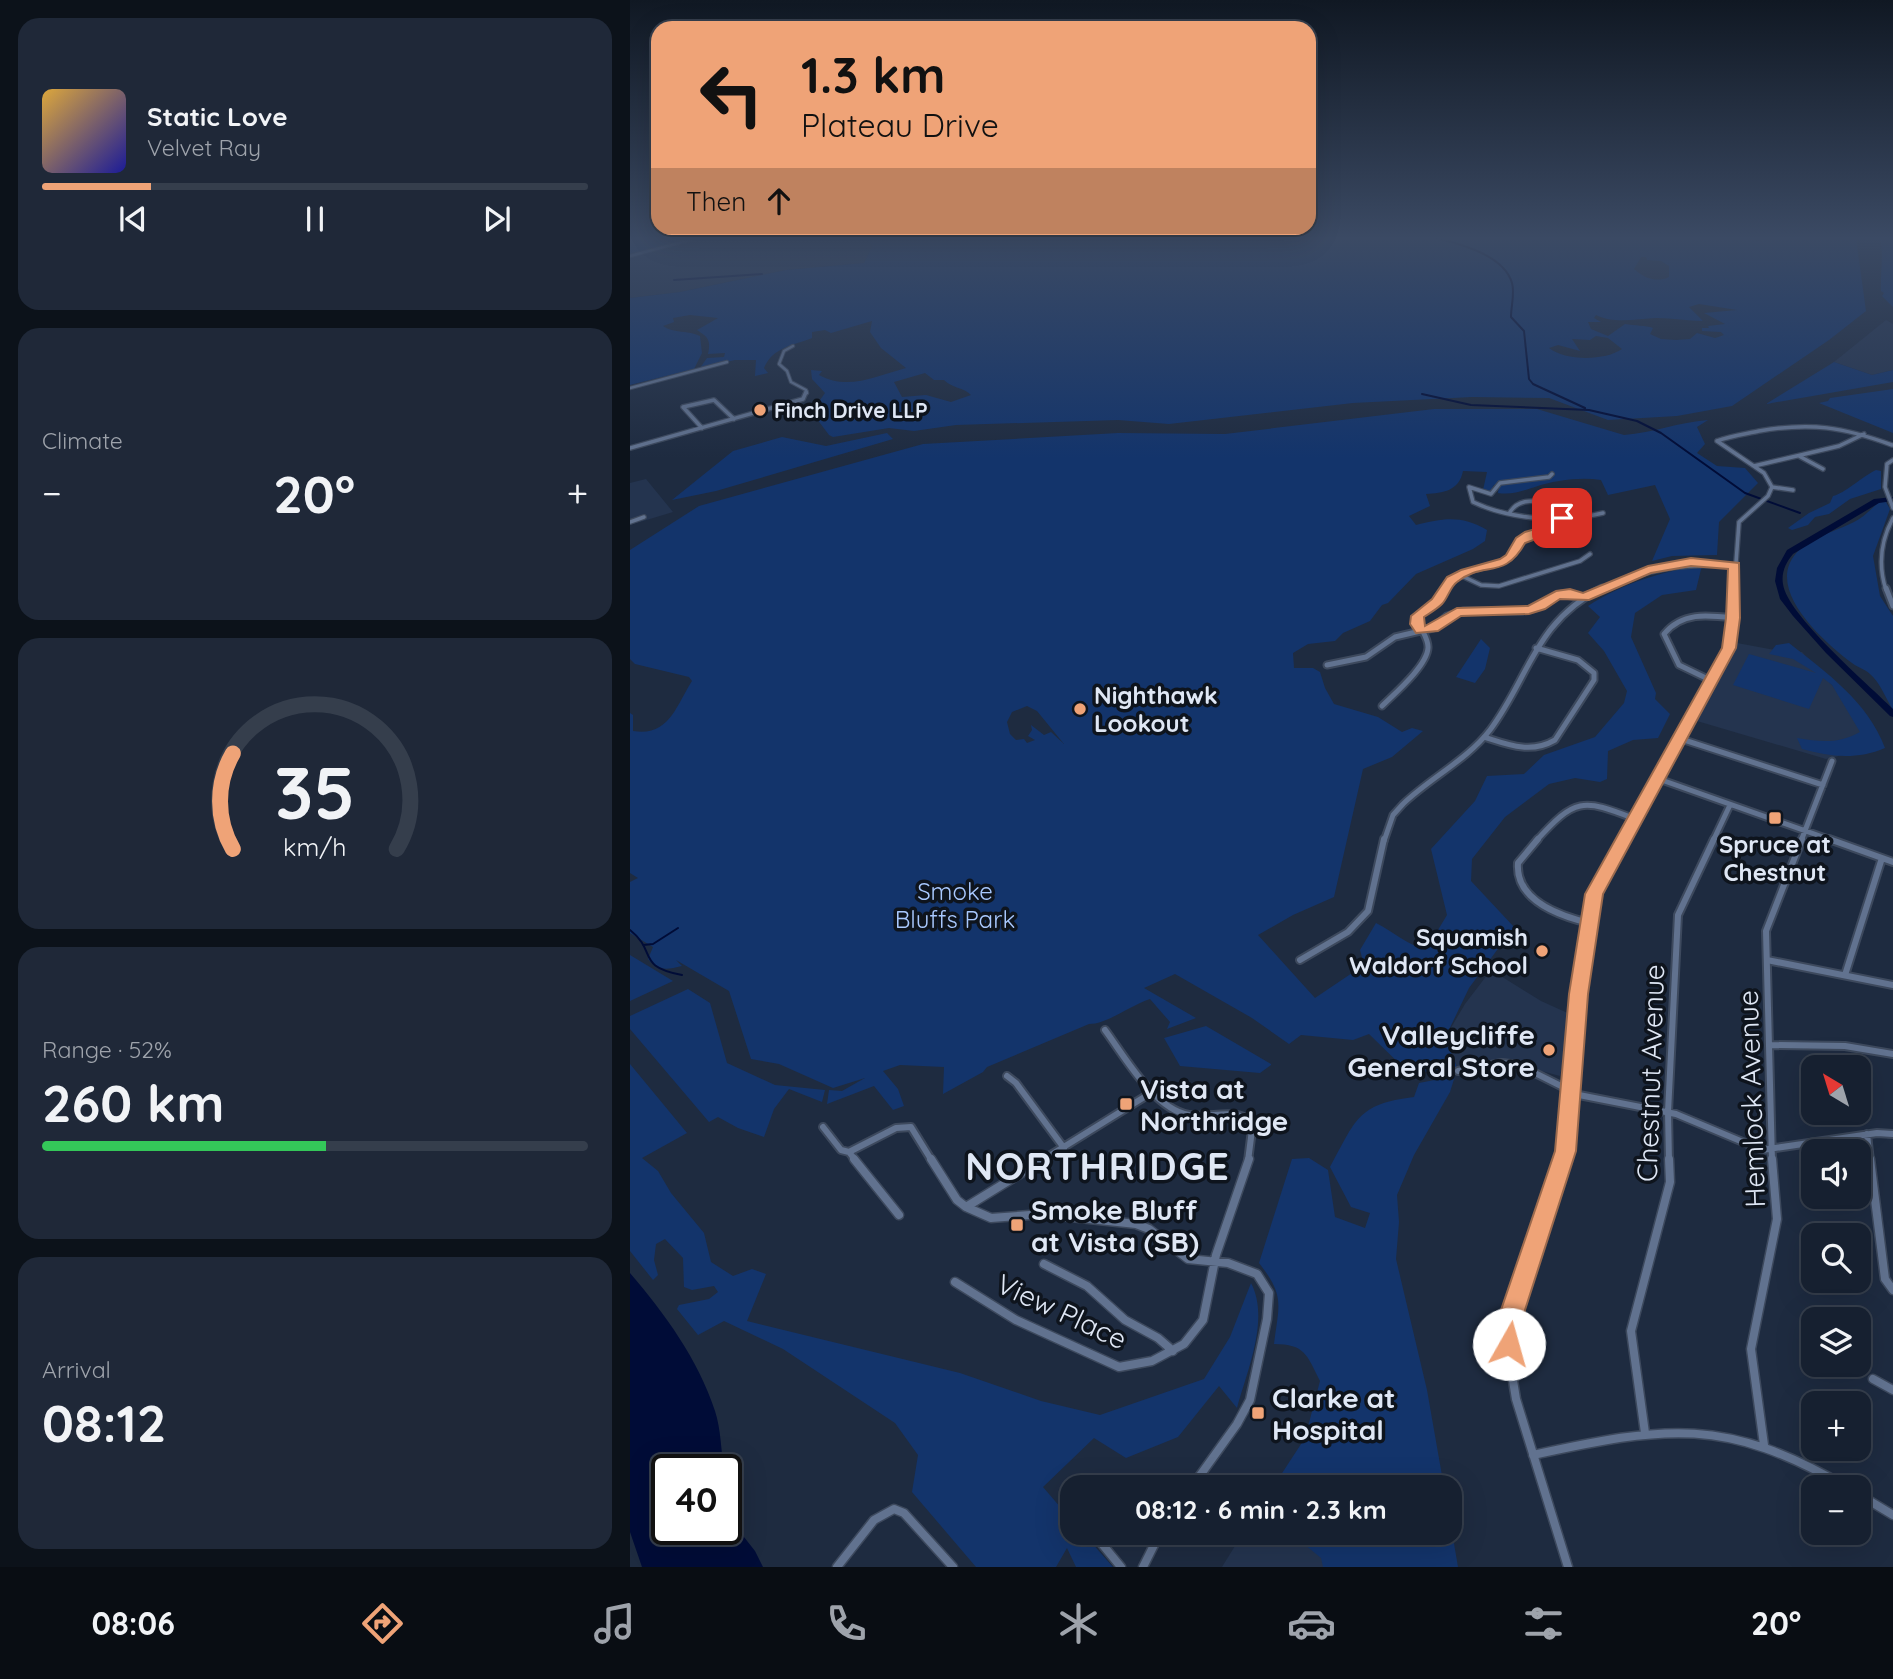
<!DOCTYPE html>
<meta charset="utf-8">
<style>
:root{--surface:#162030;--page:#1f2838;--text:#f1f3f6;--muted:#9ea3ab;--line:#353e4c;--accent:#efa377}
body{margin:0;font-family:Quicksand,sans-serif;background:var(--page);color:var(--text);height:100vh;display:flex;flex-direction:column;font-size:26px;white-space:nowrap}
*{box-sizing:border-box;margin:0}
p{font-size:23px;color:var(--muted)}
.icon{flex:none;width:38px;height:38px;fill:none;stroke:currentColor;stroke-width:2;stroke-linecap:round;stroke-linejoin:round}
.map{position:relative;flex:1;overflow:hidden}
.panel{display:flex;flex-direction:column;gap:18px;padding:18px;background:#0c121a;width:630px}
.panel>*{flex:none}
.guide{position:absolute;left:21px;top:21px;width:665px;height:214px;border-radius:21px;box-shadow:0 7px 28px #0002,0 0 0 2px var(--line);background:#efa377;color:#111;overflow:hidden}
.needle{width:46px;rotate:322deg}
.controls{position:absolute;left:1171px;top:1055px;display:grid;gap:14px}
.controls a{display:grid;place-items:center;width:70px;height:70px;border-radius:14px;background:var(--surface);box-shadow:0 7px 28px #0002,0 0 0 2px var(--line);font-size:35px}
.speed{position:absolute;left:21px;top:1454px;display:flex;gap:14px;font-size:35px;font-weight:700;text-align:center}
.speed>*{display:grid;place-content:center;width:91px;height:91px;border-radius:50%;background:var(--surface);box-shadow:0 7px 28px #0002,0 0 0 2px var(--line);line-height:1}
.speed .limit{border:4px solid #111;border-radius:10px;background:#fff;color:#111}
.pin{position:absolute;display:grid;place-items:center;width:60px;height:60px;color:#fff;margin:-30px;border-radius:14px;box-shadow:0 4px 10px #0006}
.me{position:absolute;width:77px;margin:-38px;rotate:7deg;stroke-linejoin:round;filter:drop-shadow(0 0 5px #0008)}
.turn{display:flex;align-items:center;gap:24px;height:147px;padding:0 35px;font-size:32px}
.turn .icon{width:91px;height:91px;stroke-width:2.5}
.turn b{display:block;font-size:49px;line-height:60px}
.then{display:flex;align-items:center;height:66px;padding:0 35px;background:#0003;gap:14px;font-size:26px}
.big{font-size:52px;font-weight:700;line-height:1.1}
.panel .card{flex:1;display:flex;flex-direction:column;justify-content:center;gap:10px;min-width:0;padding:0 24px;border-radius:21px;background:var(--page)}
.panel .dial{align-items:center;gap:0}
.dial svg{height:182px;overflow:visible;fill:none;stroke:var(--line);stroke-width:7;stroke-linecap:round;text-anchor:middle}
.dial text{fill:var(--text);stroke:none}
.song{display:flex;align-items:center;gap:21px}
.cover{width:84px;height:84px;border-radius:10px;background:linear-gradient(135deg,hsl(40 70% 55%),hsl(240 70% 35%))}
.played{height:7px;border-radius:4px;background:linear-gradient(90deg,var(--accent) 20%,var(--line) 20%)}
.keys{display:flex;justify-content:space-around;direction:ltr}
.heat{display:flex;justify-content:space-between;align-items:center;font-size:38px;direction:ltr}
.charge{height:10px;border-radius:5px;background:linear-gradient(90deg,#34c759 52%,var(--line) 0)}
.trip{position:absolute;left:430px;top:1475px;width:402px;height:70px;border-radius:21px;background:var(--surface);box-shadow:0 7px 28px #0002,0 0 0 2px var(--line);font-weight:700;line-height:70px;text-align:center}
.dock{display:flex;height:112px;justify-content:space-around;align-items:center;background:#090d13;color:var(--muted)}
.dock .icon{width:49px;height:49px}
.dock .selected{color:var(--accent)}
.dock b{font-size:32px;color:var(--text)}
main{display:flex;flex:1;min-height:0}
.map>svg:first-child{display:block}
</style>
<main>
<section class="panel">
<div class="card">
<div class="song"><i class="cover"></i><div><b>Static Love</b><p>Velvet Ray</p></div></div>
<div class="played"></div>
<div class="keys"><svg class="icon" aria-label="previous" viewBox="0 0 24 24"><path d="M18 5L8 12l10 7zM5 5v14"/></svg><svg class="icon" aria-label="pause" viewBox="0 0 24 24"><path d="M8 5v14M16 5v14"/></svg><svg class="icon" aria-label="next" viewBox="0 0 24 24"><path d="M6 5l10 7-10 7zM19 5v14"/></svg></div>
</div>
<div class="card"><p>Climate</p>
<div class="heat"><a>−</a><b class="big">20°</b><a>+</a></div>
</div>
<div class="card dial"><svg viewBox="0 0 100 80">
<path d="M14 69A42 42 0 1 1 86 69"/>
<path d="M14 69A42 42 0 0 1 14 27" stroke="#efa377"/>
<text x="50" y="56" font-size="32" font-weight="700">35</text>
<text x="50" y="72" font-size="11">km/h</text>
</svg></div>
<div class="card"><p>Range · 52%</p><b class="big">260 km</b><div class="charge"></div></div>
<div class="card"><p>Arrival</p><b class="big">08:12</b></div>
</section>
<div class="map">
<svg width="1263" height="1567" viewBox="0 0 1263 1567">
<rect width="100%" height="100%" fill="#1e2b40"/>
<path fill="#24344f" d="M74 238H237L242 247 234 263 156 270 50 292 0 298V257Z
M1256 320 1263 324V370L1242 375 1204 362Z
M16 479 43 512 0 525V483Z
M1107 643 1150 651 1172 652 1229 715 1245 747 1196 759 1067 721Z
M861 970 911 1001 942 1015 930 1076 871 1060 827 1067 815 1038 835 1004Z
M613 1533 698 1550 701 1567H592Z"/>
<path fill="#13346b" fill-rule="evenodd" d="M0 238H64L0 254Z
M237 238H1121L1129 242 1130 238H1226L1236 311 1199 340 1102 406 1047 416 978 420 919 398 842 397 723 403 539 424 488 420 326 425 284 431 259 428 203 437 199 435 178 407 190 400 195 393 182 379 181 370 192 371 189 375C218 391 246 376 276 368L251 348 240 332 242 321 201 333 195 330 182 332V338C162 346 143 347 134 368L138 373 125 376 126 360H105L70 368 77 358 94 357 95 353 78 354C81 340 78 337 67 330L88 318 60 315 43 318 44 322 33 326C44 334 58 330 70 336L72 353 64 369 0 385V298L50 292 156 270 234 263 242 247ZM1011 257H1016L1017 260 1031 261 1039 266V277C1026 283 1014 278 1004 269ZM1069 304 1107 310 1074 313 1095 324 1078 326 1079 328H1072V331L1091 332 1094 335 1085 338 1067 333 1060 339 1046 340 1031 339 1020 334 1023 328C1016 325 1004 326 995 324L978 336 961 329 958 322H971L964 318 966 315C984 324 1006 319 1027 318 1042 318 1058 321 1073 321L1059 307ZM966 336 978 338 992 349C975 361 935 361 919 348L928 345 950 351 942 339 960 340ZM295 373 304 380H314C322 388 335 388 341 395L321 402 296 395 272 397 264 382Z
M1250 238H1263V307L1252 296 1254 293 1251 291C1250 274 1254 256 1250 238Z
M1204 362 1242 375 1263 370V382L1136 404Z
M1263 389V433L1189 403 1198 401 1200 398Z
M804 409H907L994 435C1023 433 1049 422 1078 420L1067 427 1075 444 1067 453 1087 466 1115 468 1128 483 1089 522 1087 555 1042 556 1022 561 1040 519 1025 485 978 495 971 480C950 477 926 480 905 487 892 491 882 495 868 493L869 485 883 480 869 482 863 486 862 492 853 490 857 472 833 471C829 491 813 493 796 494L800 506 779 516 786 525C813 518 832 515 857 530L855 541 843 549 786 574 758 603 752 605 740 621 713 633 705 641 678 644 663 653 664 668H683L690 672 695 688 704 704 748 717 772 732 782 728 793 731 762 757 733 769 704 897 663 915 628 935 685 998 734 965 730 950 746 923C764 932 776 944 796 950L817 915 801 849 845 801 857 776 894 774 914 755 965 737 994 703 997 691 974 651 958 633 970 617 958 606C993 583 1031 572 1072 565L1066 590 1032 595 1005 613 1001 637 1026 693 1025 699 1040 714 1028 738 1003 740 978 751 977 779 970 782 945 778 919 784 875 817 842 859 841 881 884 927 839 988 815 1038 827 1067 780 1074 739 1034 723 1040 671 1035 659 1044 622 1018 545 974 514 988 566 1018 537 1029 540 1022 520 999C499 1006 477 1024 459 1024L357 1067 353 1072 313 1094 314 1067 270 1065 253 1071 268 1089 274 1106 263 1110 244 1086 197 1104 199 1090 212 1091 235 1078 203 1088 149 1064 121 1059 99 991 46 960 52 966C36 970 29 971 18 959L23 947 0 933V882L8 878 0 873V713L3 715V731C39 737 46 706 62 681L59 677 5 664 0 659V550L69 506 293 444 488 433 595 434ZM397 706 407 711 434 744 421 732 414 735 401 725 402 730 398 736 405 740 397 743 394 739 386 740 380 734 377 722 382 712Z
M257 433 263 439 86 491 42 500 103 451 152 437 196 446Z
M1246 470 1251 471V489L1220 499 1199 514 1185 517 1178 525 1162 530 1158 528 1179 513 1200 503 1203 496C1214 494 1233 476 1246 470Z
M1249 502H1256L1260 509 1243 556 1250 596 1263 616V710C1256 699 1250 682 1240 674 1235 669 1227 667 1222 663 1195 643 1137 592 1164 556 1178 537 1205 532 1224 522 1233 518 1241 509 1249 502Z
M851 639 860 648 855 669 845 683 826 677Z
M1159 643C1196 672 1238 702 1255 748 1227 760 1200 757 1172 749L1167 738C1191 742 1209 744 1230 732L1202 685 1193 678 1179 709 1103 685 1119 654 1186 673 1163 659 1139 654 1146 645Z
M0 955 43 981 0 1001Z
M58 989 80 1003 97 1063 145 1085 195 1090 192 1102 159 1089 144 1109 134 1137 108 1128 88 1117 79 1122 0 1029V1016Z
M576 1026 641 1064V1065L630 1073 550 1066 534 1038Z
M0 1064 57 1133 12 1158 28 1171 41 1193 74 1233 81 1262 103 1276 122 1269 136 1274 117 1321 330 1373 411 1401 470 1415 574 1379 600 1337 621 1283C640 1319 617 1371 607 1408L589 1386 548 1437 496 1458 464 1438 413 1487 443 1522V1533H453L483 1567H446L437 1548 426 1567H346L282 1492 288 1455 265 1423 153 1349 94 1321 68 1335 47 1309 49 1305 79 1299 88 1292 84 1286 62 1290 54 1287 53 1258 35 1239 26 1244 24 1260 28 1275 23 1280 0 1251Z
M825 1076 820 1092 784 1155 767 1195 769 1222 766 1259 797 1390 814 1487H643L675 1438 690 1381C677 1355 675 1344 644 1344 649 1304 655 1296 629 1263L662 1159 679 1158 698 1170 705 1217 735 1228 740 1213 721 1207 700 1167C726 1120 727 1104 784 1097L789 1083Z
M821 1526 828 1567H693L691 1558 663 1535 638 1538 619 1544 616 1533H821Z"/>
<path fill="#000c37" d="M0 1273C35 1314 68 1359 85 1411 91 1429 91 1451 94 1470H37V1530H96V1482L103 1523 125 1551 133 1567H12L0 1532Z"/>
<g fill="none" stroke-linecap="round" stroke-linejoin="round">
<path stroke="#000c37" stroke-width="2" d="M806 238C830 244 874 255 882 283 885 293 881 306 881 317L894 331 899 379 903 384 955 408
M44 280 132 274
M792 394 841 405 959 410 1007 421 1031 433 1115 493 1170 513
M0 930C28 952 5 966 52 975
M13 945 23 944 48 928"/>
<path fill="#000c37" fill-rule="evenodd" d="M1263 497V501L1249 503 1163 554C1156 562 1151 573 1153 584 1157 615 1238 684 1263 709V717L1260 716 1196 653 1163 616 1150 599 1145 581 1147 568 1157 550 1244 499Z"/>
<defs>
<path id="minor-far4" d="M0 256 67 238
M163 346 154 351 149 364 157 371 161 382 176 390 177 393
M0 388 97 362"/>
<path id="minor-far3" d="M72 428 53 407 84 400 104 419
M1087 441C1100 436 1115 434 1129 431 1181 422 1213 427 1262 445
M1087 441 1134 473 1142 487 1138 496 1109 522 1104 590
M0 448 173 399 176 392
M1169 456 1193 469
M1263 460 1257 464 1255 487 1263 508
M1124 466 1209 446 1234 434
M922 474 919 477 870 483 861 494 839 487 843 502C881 520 932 523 973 513
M1142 487 1163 490
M880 512C891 495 912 503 929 501
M0 522 14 517
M830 575 851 585 869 586 950 561 960 554
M815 590C828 568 851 571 873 562 883 558 882 548 890 542 902 530 919 534 932 518
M969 590C1013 569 1055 563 1104 566
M1256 590C1248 565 1250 542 1263 518"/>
<path id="minor-far2" d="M1256 588 1263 606
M697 665 736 657 765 637 803 628 817 616 833 611H893L911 606 931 594 954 598
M1080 680 1049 665 1034 634C1052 612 1077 615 1103 618
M752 706C764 694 797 666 798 648 799 637 788 628 788 616L811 598 816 588
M854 737C879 745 901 754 925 740L964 680V673L948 660 906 648
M1048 738 1193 785
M1026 778 1204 841
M754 841 763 815 773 804C800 778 837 760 860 730 899 678 905 621 972 588
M906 841C945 798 952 798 1005 819
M993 841 1099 648 1104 588
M1083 841 1100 805
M1171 841 1202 761"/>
<path id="minor-far1" d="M908 839 888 863C885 901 930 916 959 923
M1199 839 1263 862
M670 960 718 932 738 911 754 839
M1137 960 1263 985
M1215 975 1252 858
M475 1030C495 1057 524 1109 559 1115 582 1119 602 1107 623 1122L618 1161
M1140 1045 1215 1046 1263 1054
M828 1071 872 1063 889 1065 949 1095 1046 1114 1132 1150 1247 1133 1263 1134
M377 1076 386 1083 434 1148
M193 1127 211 1150 219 1152 266 1128 281 1127 302 1161
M1237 1134 1240 1161
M219 1152 226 1161
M411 1161 524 1091
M932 1161 935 1151 949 994 964 894 994 839
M1039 1161 1038 1112 1048 915 1084 839
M1142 1161 1136 931 1172 839"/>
<path id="minor" d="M224 1159 269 1215
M301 1159 327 1200 336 1207
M414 1159 336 1207 361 1218 413 1214 506 1224 519 1229 558 1259 598 1263 627 1274 639 1293 637 1319 620 1400 607 1424 561 1488
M932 1159 889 1289 880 1327V1362L886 1399 938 1567
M1240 1159 1255 1279 1263 1290
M414 1264 457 1286 495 1320 528 1338 543 1351
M325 1282 386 1320 489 1367 522 1361 554 1344 573 1320 586 1255 619 1159
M1243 1379 1263 1390
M1015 1433 1001 1331 1040 1182 1039 1159
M1134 1445 1121 1349 1147 1219 1142 1159
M903 1455C1036 1426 1095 1416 1218 1488
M1228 1494 1263 1515
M441 1507 443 1509
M463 1533 491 1567
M207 1567 244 1520 264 1509 274 1513 323 1567
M513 1567 530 1533"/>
</defs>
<use href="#minor-far4" stroke="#3d495d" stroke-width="4.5"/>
<use href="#minor-far3" stroke="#3d495d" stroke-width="6"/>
<use href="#minor-far2" stroke="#3d495d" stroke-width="9"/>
<use href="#minor-far1" stroke="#3d495d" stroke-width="10"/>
<use href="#minor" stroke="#3d495d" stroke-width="11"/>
<use href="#minor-far4" stroke="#61728f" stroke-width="2.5"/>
<use href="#minor-far3" stroke="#61728f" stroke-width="3.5"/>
<use href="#minor-far2" stroke="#61728f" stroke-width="5"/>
<use href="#minor-far1" stroke="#61728f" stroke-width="6"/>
<use href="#minor" stroke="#61728f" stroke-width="8"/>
</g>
<linearGradient id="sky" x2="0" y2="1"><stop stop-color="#101823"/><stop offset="0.52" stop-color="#3b4a64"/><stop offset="1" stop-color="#3b4a64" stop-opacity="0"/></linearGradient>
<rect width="1263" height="458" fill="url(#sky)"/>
<path fill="#efa377" stroke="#9b6a4d" stroke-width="2" d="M932 514 938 518 928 531 895 543C874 581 854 560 827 582 820 587 818 598 812 604 807 609 800 613 794 617L795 626 827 608 898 606 926 591 940 589 953 593 1018 566 1061 558 1109 563 1110 618 1106 648 973 894 958 994 946 1151 895 1310 887 1353 879 1356 870 1353 867 1344 871 1310 925 1151 939 994 955 894 1092 648 1096 618 1098 569 1061 566 1021 573 959 600 930 599 915 609 899 614 831 616 808 631 786 633 780 624 781 616 802 599 817 577 831 570 870 559 876 555 886 538 895 532 919 525 927 515Z"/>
<g fill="#efa377" stroke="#0e141d" stroke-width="2.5">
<circle cx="130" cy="410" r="7"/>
<circle cx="450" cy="709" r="7"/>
<rect x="1138" y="811" width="14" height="14" rx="3.5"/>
<circle cx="912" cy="951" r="7"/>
<circle cx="919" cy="1050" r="7"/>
<rect x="489" y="1097" width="14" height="14" rx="3.5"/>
<rect x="380" y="1218" width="14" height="14" rx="3.5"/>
<rect x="621" y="1406" width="14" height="14" rx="3.5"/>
</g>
<g text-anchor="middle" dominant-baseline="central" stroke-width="7" stroke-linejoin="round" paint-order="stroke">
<g font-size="21" font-weight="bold" fill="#dfe7f5" stroke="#0e141d" text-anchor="start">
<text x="144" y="410">Finch Drive LLP</text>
</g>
<g font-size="24" font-weight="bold" fill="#dfe7f5" stroke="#0e141d" text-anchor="start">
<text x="464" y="695">Nighthawk<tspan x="464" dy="28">Lookout</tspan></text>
<text x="1145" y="844" text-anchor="middle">Spruce at<tspan x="1145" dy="28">Chestnut</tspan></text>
<text x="898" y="937" text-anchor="end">Squamish<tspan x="898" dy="28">Waldorf School</tspan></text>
</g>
<g font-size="24" fill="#a9c9ff" stroke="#0e141d">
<text x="325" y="891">Smoke<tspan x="325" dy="28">Bluffs Park</tspan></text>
</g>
<g font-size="28" font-weight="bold" fill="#dfe7f5" stroke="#0e141d" text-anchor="start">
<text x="905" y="1034" text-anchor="end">Valleycliffe<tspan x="905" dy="32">General Store</tspan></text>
<text x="510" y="1088">Vista at<tspan x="510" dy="32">Northridge</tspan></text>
<text x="401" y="1209">Smoke Bluff<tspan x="401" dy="32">at Vista (SB)</tspan></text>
<text x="642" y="1397">Clarke at<tspan x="642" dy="32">Hospital</tspan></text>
</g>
<g font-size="28" fill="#dfe7f5" stroke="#0e141d">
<text transform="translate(1020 1073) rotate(-88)">Chestnut Avenue</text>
<text transform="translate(1121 1099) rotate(-92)">Hemlock Avenue</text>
<text transform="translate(432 1311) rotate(25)">View Place</text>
</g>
<g font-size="38" font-weight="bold" letter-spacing="2" fill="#dfe7f5" stroke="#0e141d">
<text x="468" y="1166">NORTHRIDGE</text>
</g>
</g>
</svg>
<div class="controls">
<a><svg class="needle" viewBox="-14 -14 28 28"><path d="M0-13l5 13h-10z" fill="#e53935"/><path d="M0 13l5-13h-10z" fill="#9ea3ab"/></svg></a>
<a><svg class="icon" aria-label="sound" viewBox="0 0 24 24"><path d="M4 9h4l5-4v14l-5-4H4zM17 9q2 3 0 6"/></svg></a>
<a><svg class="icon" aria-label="search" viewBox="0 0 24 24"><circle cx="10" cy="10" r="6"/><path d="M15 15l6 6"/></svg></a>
<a><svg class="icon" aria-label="layers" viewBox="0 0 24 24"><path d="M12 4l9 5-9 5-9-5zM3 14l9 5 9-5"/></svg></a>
<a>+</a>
<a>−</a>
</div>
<div class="speed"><div class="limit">40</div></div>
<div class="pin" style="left:932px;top:518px;background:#d93025"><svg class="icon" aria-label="arrive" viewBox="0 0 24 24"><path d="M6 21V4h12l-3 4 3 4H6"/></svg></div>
<svg class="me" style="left:879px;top:1344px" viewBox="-20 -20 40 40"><circle r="19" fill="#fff"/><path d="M0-13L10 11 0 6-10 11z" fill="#efa377"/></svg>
<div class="trip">08:12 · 6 min · 2.3 km</div>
<div class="guide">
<div class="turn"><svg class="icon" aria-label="left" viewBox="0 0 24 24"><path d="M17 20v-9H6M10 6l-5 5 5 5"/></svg><div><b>1.3 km</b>Plateau Drive</div></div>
<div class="then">Then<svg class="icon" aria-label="ahead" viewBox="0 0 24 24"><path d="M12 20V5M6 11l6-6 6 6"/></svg></div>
</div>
</div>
</main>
<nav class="dock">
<b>08:06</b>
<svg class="icon selected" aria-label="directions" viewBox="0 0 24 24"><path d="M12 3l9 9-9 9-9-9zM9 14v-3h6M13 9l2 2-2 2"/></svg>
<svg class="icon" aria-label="music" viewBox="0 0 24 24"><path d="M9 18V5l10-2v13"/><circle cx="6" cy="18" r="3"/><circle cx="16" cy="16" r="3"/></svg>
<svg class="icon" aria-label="phone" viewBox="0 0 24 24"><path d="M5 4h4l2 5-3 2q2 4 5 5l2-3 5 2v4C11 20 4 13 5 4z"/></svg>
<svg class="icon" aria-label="climate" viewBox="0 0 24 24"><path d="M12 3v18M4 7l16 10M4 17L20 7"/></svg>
<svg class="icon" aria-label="car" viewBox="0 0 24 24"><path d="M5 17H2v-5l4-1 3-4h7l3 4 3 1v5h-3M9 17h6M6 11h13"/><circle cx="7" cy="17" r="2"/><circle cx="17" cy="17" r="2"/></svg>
<svg class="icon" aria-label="filters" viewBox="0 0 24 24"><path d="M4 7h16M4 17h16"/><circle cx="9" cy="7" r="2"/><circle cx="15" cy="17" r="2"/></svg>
<b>20°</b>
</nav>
